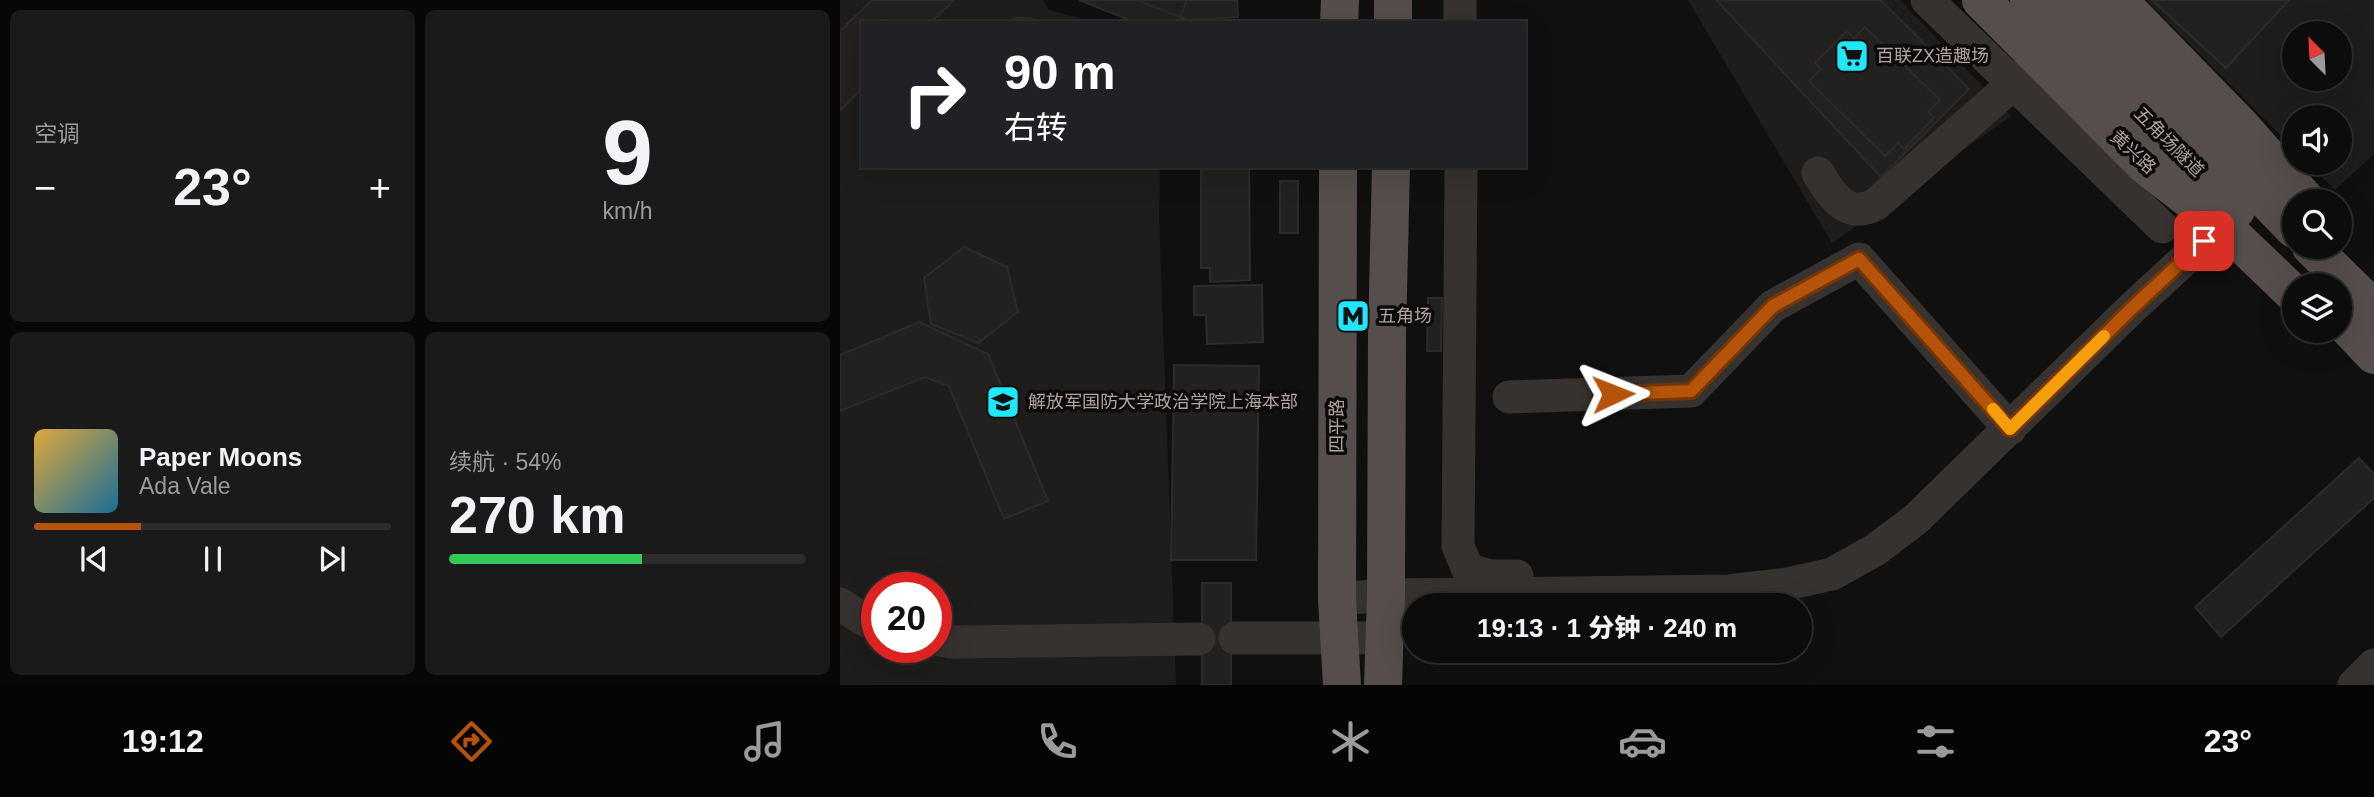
<!DOCTYPE html>
<html lang="zh">
<meta charset="utf-8">
<style>
:root{--surface:#0d0c0c;--page:#1b1a1a;--text:#f1f3f6;--muted:#9a9b9d;--line:#2d2c2d;--accent:#b45309}
body{margin:0;font-family:Helvetica,"Noto Sans SC",sans-serif;background:var(--page);color:var(--text);height:100vh;display:flex;flex-direction:column;font-size:26px;white-space:nowrap}
*{box-sizing:border-box;margin:0}
p{font-size:23px;color:var(--muted)}
.icon{flex:none;width:38px;height:38px;fill:none;stroke:currentColor;stroke-width:2;stroke-linecap:round;stroke-linejoin:round}
.map{position:relative;flex:1;overflow:hidden}
.drawer{display:flex;flex-direction:column;gap:10px;padding:10px;background:#070707;width:840px}
.drawer>*{flex:none}
.hud{position:absolute;left:21px;top:21px;width:665px;height:147px;border-radius:0px;box-shadow:0 7px 28px #0002,0 0 0 2px var(--line);background:#202124;color:#fff;overflow:hidden}
.needle{width:46px;rotate:336deg}
.controls{position:absolute;left:1442px;top:21px;display:grid;gap:14px}
.controls a{display:grid;place-items:center;width:70px;height:70px;border-radius:50%;background:var(--surface);box-shadow:0 7px 28px #0002,0 0 0 2px var(--line);font-size:35px}
.speed{position:absolute;left:21px;top:572px;display:flex;gap:14px;font-size:35px;font-weight:700;text-align:center}
.speed>*{display:grid;place-content:center;width:91px;height:91px;border-radius:50%;background:var(--surface);box-shadow:0 7px 28px #0002,0 0 0 2px var(--line);line-height:1}
.speed .limit{border:10px solid #d22;background:#fff;color:#111}
.pin{position:absolute;display:grid;place-items:center;width:60px;height:60px;color:#fff;margin:-30px;border-radius:14px;box-shadow:0 4px 10px #0006}
.me{position:absolute;width:77px;margin:-38px;rotate:88deg;stroke-linejoin:round;filter:drop-shadow(0 0 5px #0008)}
.turn{display:flex;align-items:center;gap:24px;height:147px;padding:0 28px;font-size:32px}
.turn .icon{width:91px;height:91px;stroke-width:2.5}
.turn b{display:block;font-size:49px;line-height:60px}
.big{font-size:52px;font-weight:800;line-height:1.1}
.drawer .card{flex:1;display:flex;flex-direction:column;justify-content:center;gap:10px;min-width:0;padding:0 24px;border-radius:10px;background:var(--page)}
.drawer .dial{align-items:center;gap:0}
.dial b{font-size:91px;line-height:1}
.song{display:flex;align-items:center;gap:21px}
.cover{width:84px;height:84px;border-radius:10px;background:linear-gradient(135deg,hsl(40 70% 55%),hsl(200 70% 35%))}
.played{height:7px;border-radius:4px;background:linear-gradient(90deg,var(--accent) 30%,var(--line) 30%)}
.keys{display:flex;justify-content:space-around;direction:ltr}
.heat{display:flex;justify-content:space-between;align-items:center;font-size:38px;direction:ltr}
.charge{height:10px;border-radius:5px;background:linear-gradient(90deg,#34c759 54%,var(--line) 0)}
.drawer .tiles{flex:1;display:grid;gap:10px;grid-template-columns:repeat(2,1fr)}
.trip{position:absolute;left:562px;top:593px;width:410px;height:70px;border-radius:35px;background:var(--surface);box-shadow:0 7px 28px #0002,0 0 0 2px var(--line);font-weight:800;line-height:70px;text-align:center}
.dock{display:flex;height:112px;justify-content:space-around;align-items:center;background:#050505;color:var(--muted)}
.dock .icon{width:49px;height:49px}
.dock .selected{color:var(--accent)}
.dock b{font-size:32px;color:var(--text)}
main{display:flex;flex:1;min-height:0}
.map>svg:first-child{display:block}
</style>
<main>
<section class="drawer">
<div class="tiles">
<div class="card"><p>空调</p>
<div class="heat"><a>−</a><b class="big">23°</b><a>+</a></div>
</div>
<div class="card dial"><b>9</b><p>km/h</p></div>
<div class="card">
<div class="song"><i class="cover"></i><div><b>Paper Moons</b><p>Ada Vale</p></div></div>
<div class="played"></div>
<div class="keys"><svg class="icon" aria-label="previous" viewBox="0 0 24 24"><path d="M18 5L8 12l10 7zM5 5v14"/></svg><svg class="icon" aria-label="pause" viewBox="0 0 24 24"><path d="M8 5v14M16 5v14"/></svg><svg class="icon" aria-label="next" viewBox="0 0 24 24"><path d="M6 5l10 7-10 7zM19 5v14"/></svg></div>
</div>
<div class="card"><p>续航 · 54%</p><b class="big">270 km</b><div class="charge"></div></div>
</div>
</section>
<div class="map">
<svg width="1534" height="685" viewBox="0 0 1534 685">
<rect width="100%" height="100%" fill="#111010"/>
<path fill="#1e1d1c" fill-rule="evenodd" d="M0 0H203L209 10 258 23H23V166H320L319 217 336 685H0ZM37 588H96V648H37Z
M848 0H1060L1171 116 992 243Z
M1306 0H1534V154L1495 190 1468 163H1500V117H1454V149ZM1454 33H1500V79H1454Z"/>
<path fill="#22211f" stroke="#2d2b29" stroke-width="2" d="M32 0H114L90 23H23V88L0 110V31Z
M239 0H347L339 20 333 23H297Z
M297 0H397L398 17 348 20Z
M876 0H1041L1129 89 1041 177Z
M1312 0H1449L1386 68Z
M175 18H190L201 23H164Z
M1025 27 1100 100 1088 112 1094 118 1064 149 1058 143 1045 156 969 81 981 69 975 63 1007 31 1014 38Z
M361 166H409L410 280 370 282V268H361Z
M440 181H458V233H440Z
M124 247 167 267 178 312 138 343 91 324 84 278Z
M422 285 423 342 367 344 366 315H354V286Z
M588 298H602L601 351H587Z
M79 322 148 354 208 501 164 519 109 386 85 377 0 411V355Z
M334 365 419 366 416 560H331Z
M1519 458 1534 474V498L1381 637 1355 607Z
M362 583H391V685H362Z"/>
<g fill="none" stroke-linecap="round" stroke-linejoin="round">
<path stroke="#363230" stroke-width="33" d="M620 0V23
M1087 0 1322 227
M621 166 618 546 628 570 651 576H677
M978 173C991 195 1007 220 1036 204L1188 71
M669 397 851 391 933 306 1019 259 1170 429
M497 599 546 595 889 591 947 584 992 574 1035 550 1076 519 1291 309 1382 225
M0 604 23 619 37 625
M395 638H543
M96 639 111 642 359 639
M1514 685 1534 665"/>
<path stroke="#554e4c" stroke-width="38" d="M553 0V23
M1141 0 1305 165 1382 225 1454 294
M1189 0 1396 210
M1232 0 1454 229
M1278 0 1401 126 1467 201
M499 23 500 0
M498 166 497 599 502 685
M1471 247 1534 309
M1500 319 1534 355
M543 685 546 595 547 335 551 166"/>
</g>
<g fill="none" stroke-linecap="round" stroke-linejoin="round">
<defs>
<path id="route" d="M773 394 851 391 933 306 1019 259 1170 429 1291 309 1364 241"/>
</defs>
<use href="#route" stroke="#753606" stroke-width="18"/>
<use href="#route" stroke="#b45309" stroke-width="12"/>
<path stroke="#f59e0b" stroke-width="12" d="M1153 409 1170 429 1264 336"/>
</g>
<defs>
<symbol id="supermarket-square" viewBox="-11 -11 22 22"><rect x="-9" y="-9" width="18" height="18" rx="4" fill="#1fe8fa" stroke="#0c0b0b"/><path d="M-6-5.5h2.5l.6 2H6L4.5 2H-2.5L-4.4-4H-6ZM-1.5 3.2a1.3 1.3 0 1 0 .1 0ZM3 3.2a1.3 1.3 0 1 0 .1 0Z" fill="#111"/></symbol>
<symbol id="metro-square" viewBox="-11 -11 22 22"><rect x="-9" y="-9" width="18" height="18" rx="4" fill="#1fe8fa" stroke="#0c0b0b"/><path d="M-5.5 5V-5H-3L0 0L3-5H5.5V5H3V-.5L0 4L-3-.5V5Z" fill="#111"/></symbol>
<symbol id="university-square" viewBox="-11 -11 22 22"><rect x="-9" y="-9" width="18" height="18" rx="4" fill="#1fe8fa" stroke="#0c0b0b"/><path d="M0-5L7-2L0 1L-7-2ZM-4 1L0 2.5L4 1V4Q0 6-4 4Z" fill="#111"/></symbol>
</defs>
<g fill-rule="evenodd">
<use href="#supermarket-square" x="993" y="37" width="38" height="38"/>
<use href="#metro-square" x="494" y="297" width="38" height="38"/>
<use href="#university-square" x="144" y="383" width="38" height="38"/>
</g>
<g text-anchor="middle" dominant-baseline="central" stroke-width="7" stroke-linejoin="round" paint-order="stroke">
<g font-size="18" fill="#b3a2a0" stroke="#0c0b0b" text-anchor="start">
<text x="1036" y="56">百联ZX造趣场</text>
<text x="538" y="316">五角场</text>
<text x="188" y="402">解放军国防大学政治学院上海本部</text>
</g>
<g font-size="18" fill="#b3a2a0" stroke="#0c0b0b">
<text transform="translate(1329 142) rotate(45)">五角场隧道</text>
<text transform="translate(1293 152) rotate(43)">黄兴路</text>
<text transform="translate(497 426) rotate(-90)">四平路</text>
</g>
</g>
</svg>
<div class="controls">
<a><svg class="needle" viewBox="-14 -14 28 28"><path d="M0-13l5 13h-10z" fill="#e53935"/><path d="M0 13l5-13h-10z" fill="#9a9b9d"/></svg></a>
<a><svg class="icon" aria-label="sound" viewBox="0 0 24 24"><path d="M4 9h4l5-4v14l-5-4H4zM17 9q2 3 0 6"/></svg></a>
<a><svg class="icon" aria-label="search" viewBox="0 0 24 24"><circle cx="10" cy="10" r="6"/><path d="M15 15l6 6"/></svg></a>
<a><svg class="icon" aria-label="layers" viewBox="0 0 24 24"><path d="M12 4l9 5-9 5-9-5zM3 14l9 5 9-5"/></svg></a>
</div>
<div class="speed"><div class="limit">20</div></div>
<div class="pin" style="left:1364px;top:241px;background:#d93025"><svg class="icon" aria-label="arrive" viewBox="0 0 24 24"><path d="M6 21V4h12l-3 4 3 4H6"/></svg></div>
<svg class="me" style="left:773px;top:394px" viewBox="-20 -20 40 40"><path d="M0-17L14 15 0 8-14 15z" fill="#b45309" stroke="#fff" stroke-width="4"/></svg>
<div class="trip">19:13 · 1 分钟 · 240 m</div>
<div class="hud">
<div class="turn"><svg class="icon" aria-label="right" viewBox="0 0 24 24"><path d="M7 20v-9h11M14 6l5 5-5 5"/></svg><div><b>90 m</b>右转</div></div>
</div>
</div>
</main>
<nav class="dock">
<b>19:12</b>
<svg class="icon selected" aria-label="directions" viewBox="0 0 24 24"><path d="M12 3l9 9-9 9-9-9zM9 14v-3h6M13 9l2 2-2 2"/></svg>
<svg class="icon" aria-label="music" viewBox="0 0 24 24"><path d="M9 18V5l10-2v13"/><circle cx="6" cy="18" r="3"/><circle cx="16" cy="16" r="3"/></svg>
<svg class="icon" aria-label="phone" viewBox="0 0 24 24"><path d="M5 4h4l2 5-3 2q2 4 5 5l2-3 5 2v4C11 20 4 13 5 4z"/></svg>
<svg class="icon" aria-label="climate" viewBox="0 0 24 24"><path d="M12 3v18M4 7l16 10M4 17L20 7"/></svg>
<svg class="icon" aria-label="car" viewBox="0 0 24 24"><path d="M5 17H2v-5l4-1 3-4h7l3 4 3 1v5h-3M9 17h6M6 11h13"/><circle cx="7" cy="17" r="2"/><circle cx="17" cy="17" r="2"/></svg>
<svg class="icon" aria-label="filters" viewBox="0 0 24 24"><path d="M4 7h16M4 17h16"/><circle cx="9" cy="7" r="2"/><circle cx="15" cy="17" r="2"/></svg>
<b>23°</b>
</nav>
